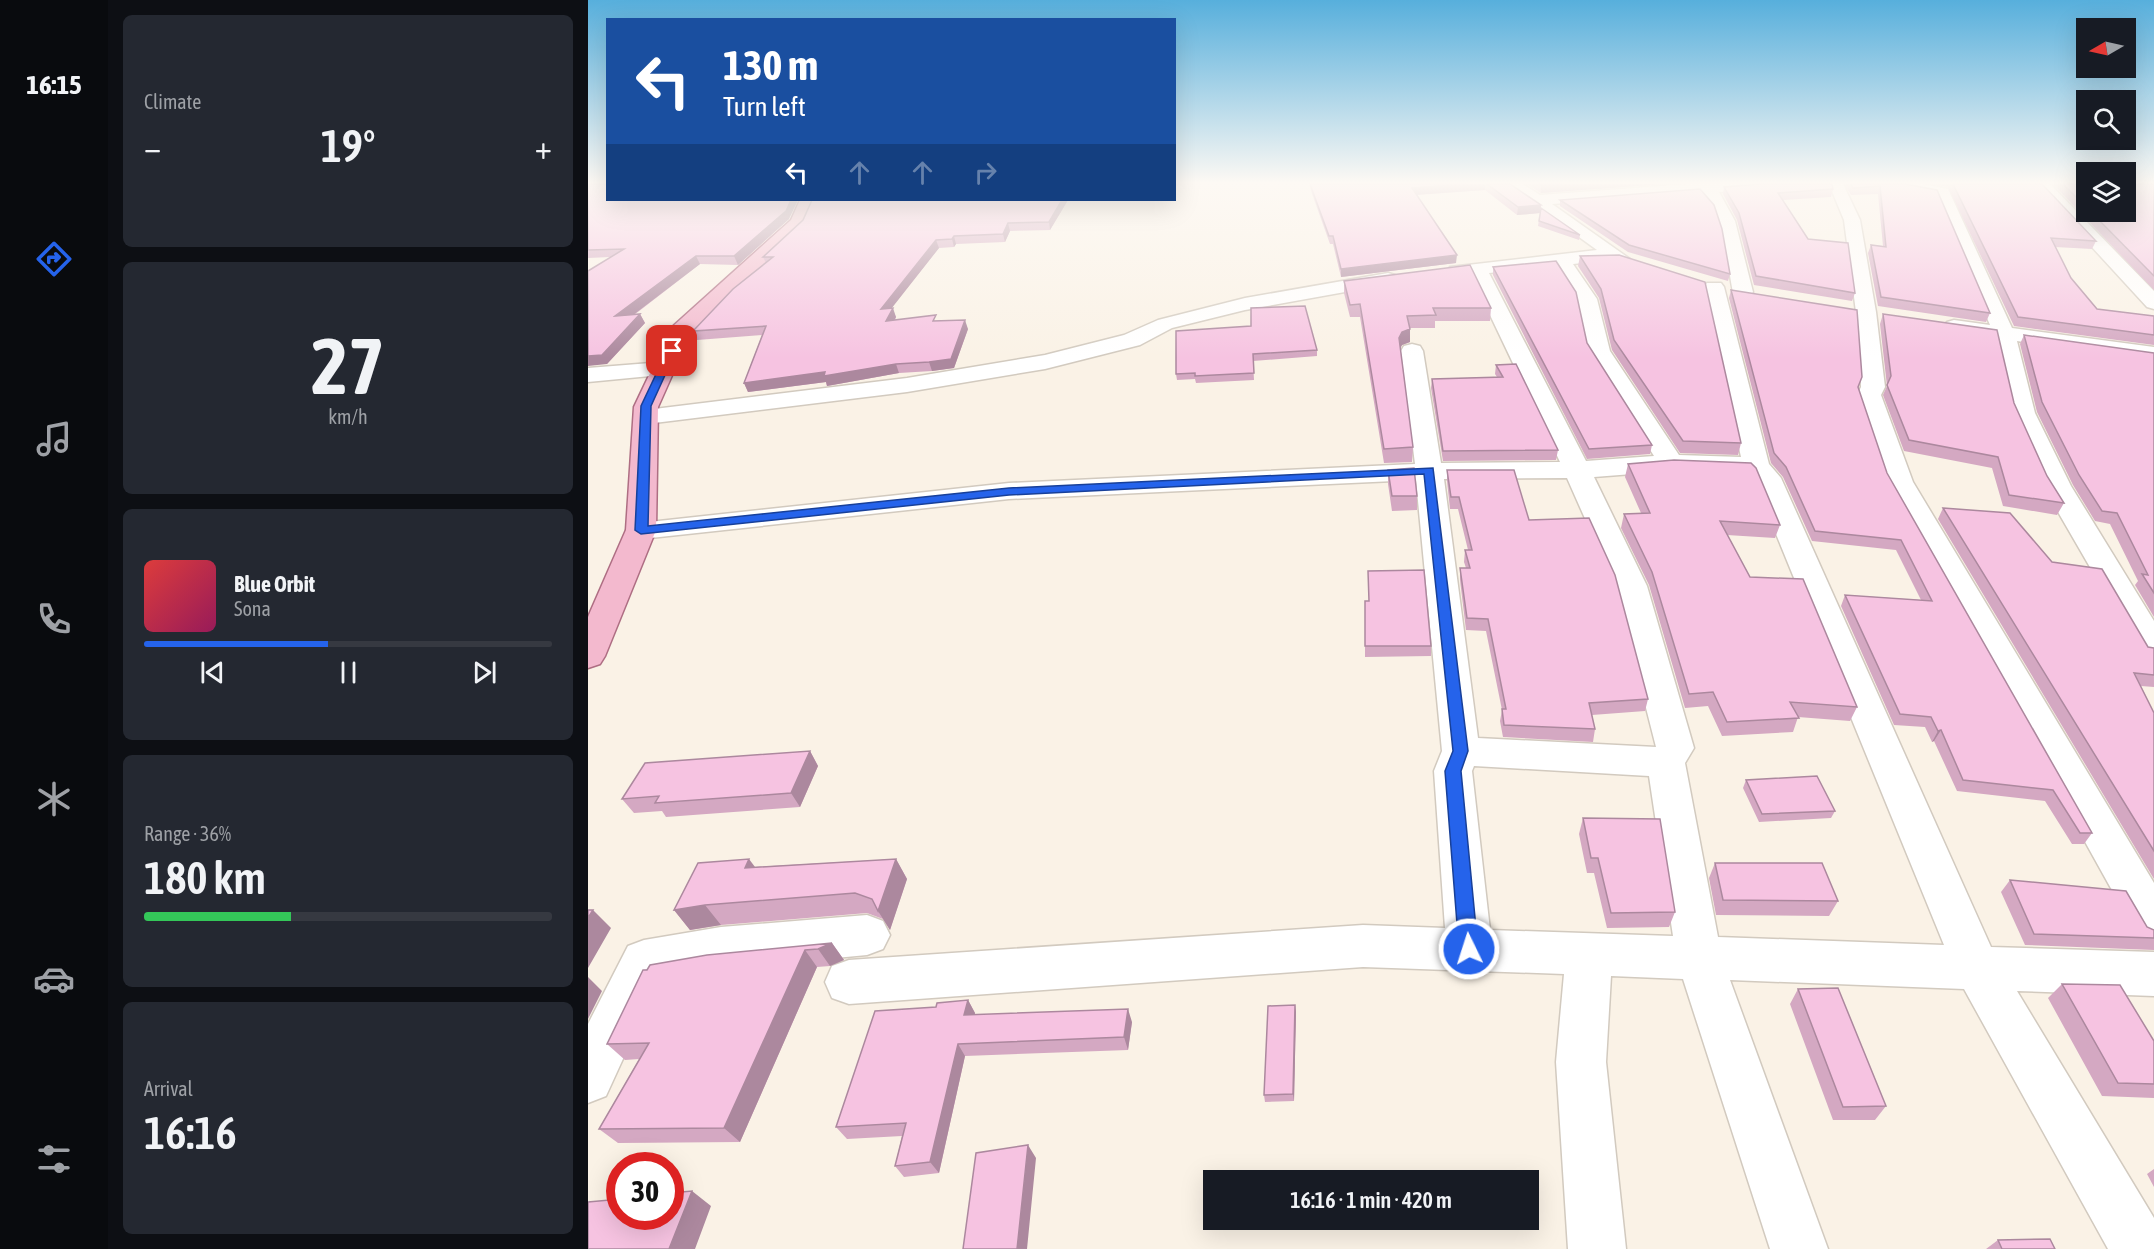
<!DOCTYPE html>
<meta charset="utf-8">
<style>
:root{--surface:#171b24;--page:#242831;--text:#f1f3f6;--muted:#9ea1a6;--line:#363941;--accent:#2563eb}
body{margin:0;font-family:"Asap Condensed",sans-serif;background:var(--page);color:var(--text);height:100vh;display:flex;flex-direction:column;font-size:22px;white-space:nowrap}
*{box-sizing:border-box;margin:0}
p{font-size:20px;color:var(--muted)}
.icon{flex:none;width:33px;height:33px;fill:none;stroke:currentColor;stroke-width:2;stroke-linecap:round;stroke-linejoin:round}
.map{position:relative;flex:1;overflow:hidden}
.drawer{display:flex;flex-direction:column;gap:15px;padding:15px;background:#0d0f14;width:480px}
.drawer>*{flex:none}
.banner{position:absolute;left:18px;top:18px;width:570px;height:183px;border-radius:0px;box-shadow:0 6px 24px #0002;background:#1a4fa0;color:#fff;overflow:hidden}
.needle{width:39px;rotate:261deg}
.controls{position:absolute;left:1488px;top:18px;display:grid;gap:12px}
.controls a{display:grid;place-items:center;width:60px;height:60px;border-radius:0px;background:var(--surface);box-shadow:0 6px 24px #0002;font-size:30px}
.speed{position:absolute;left:18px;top:1152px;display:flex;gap:12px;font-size:30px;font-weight:700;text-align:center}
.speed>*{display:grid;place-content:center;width:78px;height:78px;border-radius:50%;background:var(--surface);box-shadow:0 6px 24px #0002;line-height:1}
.speed .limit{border:9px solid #d22;background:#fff;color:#111}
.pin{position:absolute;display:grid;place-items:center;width:51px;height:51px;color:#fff;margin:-26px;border-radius:12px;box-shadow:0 3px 9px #0006}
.me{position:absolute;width:66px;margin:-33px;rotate:356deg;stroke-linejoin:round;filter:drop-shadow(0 0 4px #0008)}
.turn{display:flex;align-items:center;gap:21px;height:126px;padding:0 18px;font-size:27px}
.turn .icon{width:78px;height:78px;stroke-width:2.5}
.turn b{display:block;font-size:42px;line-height:51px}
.lanes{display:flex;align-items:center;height:57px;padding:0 18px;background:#0003;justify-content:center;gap:30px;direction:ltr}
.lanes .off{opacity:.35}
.big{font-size:45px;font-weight:600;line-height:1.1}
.drawer .card{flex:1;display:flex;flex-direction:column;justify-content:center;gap:9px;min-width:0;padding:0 21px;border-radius:9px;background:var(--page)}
.drawer .dial{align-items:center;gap:0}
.dial b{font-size:78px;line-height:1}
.song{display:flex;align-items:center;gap:18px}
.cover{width:72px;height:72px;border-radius:9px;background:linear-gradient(135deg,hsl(0 70% 55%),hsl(330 70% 35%))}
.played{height:6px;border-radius:3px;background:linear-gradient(90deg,var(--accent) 45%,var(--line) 45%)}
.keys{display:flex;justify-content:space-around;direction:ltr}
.heat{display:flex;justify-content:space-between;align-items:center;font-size:33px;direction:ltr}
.charge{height:9px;border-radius:4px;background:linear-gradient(90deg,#34c759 36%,var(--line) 0)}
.trip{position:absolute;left:615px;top:1170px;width:336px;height:60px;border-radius:0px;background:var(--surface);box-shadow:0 6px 24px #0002;font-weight:600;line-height:60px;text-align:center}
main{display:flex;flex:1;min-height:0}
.dock{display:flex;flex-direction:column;width:108px;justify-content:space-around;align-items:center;background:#090b0e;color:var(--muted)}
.dock .icon{width:42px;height:42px}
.dock .selected{color:var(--accent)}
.dock b{font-size:27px;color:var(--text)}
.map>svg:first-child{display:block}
</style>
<main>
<nav class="dock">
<b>16:15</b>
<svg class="icon selected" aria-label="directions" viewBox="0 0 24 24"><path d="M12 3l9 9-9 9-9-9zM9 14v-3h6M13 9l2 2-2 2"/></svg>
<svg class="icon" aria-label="music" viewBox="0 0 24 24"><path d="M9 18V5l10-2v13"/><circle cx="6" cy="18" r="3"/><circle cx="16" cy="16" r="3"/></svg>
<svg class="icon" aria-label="phone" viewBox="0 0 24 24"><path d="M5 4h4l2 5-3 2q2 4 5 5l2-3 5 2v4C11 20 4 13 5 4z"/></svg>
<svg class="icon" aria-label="climate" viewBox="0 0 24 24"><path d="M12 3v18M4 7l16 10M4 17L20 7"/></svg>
<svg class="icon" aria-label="car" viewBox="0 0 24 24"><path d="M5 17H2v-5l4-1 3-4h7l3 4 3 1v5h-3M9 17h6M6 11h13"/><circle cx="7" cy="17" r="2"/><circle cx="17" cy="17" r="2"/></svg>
<svg class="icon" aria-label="filters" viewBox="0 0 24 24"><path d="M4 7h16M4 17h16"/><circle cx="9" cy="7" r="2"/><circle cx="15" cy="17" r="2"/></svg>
</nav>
<section class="drawer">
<div class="card"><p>Climate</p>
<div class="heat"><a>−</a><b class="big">19°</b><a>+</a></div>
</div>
<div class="card dial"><b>27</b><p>km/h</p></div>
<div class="card">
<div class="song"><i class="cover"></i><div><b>Blue Orbit</b><p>Sona</p></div></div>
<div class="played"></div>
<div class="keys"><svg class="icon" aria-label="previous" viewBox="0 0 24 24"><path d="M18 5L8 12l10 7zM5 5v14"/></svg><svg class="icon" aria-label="pause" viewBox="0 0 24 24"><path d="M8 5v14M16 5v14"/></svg><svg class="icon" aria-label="next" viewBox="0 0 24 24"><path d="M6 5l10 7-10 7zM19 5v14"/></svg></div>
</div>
<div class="card"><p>Range · 36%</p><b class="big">180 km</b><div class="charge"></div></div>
<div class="card"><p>Arrival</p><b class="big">16:16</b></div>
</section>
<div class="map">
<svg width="1566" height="1249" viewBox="0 0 1566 1249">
<rect width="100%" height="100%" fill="#faf2e6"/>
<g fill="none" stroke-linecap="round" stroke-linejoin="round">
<defs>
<path id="minor" d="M918 184H935L952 195 1100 184H1178L1170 189 1131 192 1147 221 1165 292 1162 296H1148L1145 292C1139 265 1136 208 1111 193L964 204 1042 259 1040 263 1033 265 1022 260 985 264 1009 299 1022 351 1091 455 1153 457 1116 287 1119 283H1133L1136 287 1181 464 1193 478 1403 947 1566 952V996L1429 991 1566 1218V1249H1520L1376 989 1142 980 1240 1249H1182L1095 979 1023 976 1018 1062 1038 1249H980L968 1062 976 974 775 967 261 1004 244 998 237 982 244 966 261 960 775 925 857 928 846 771 854 751 828 480 421 499 53 539 43 536 38 530 43 524 421 483 827 464 813 351 816 346 824 344 832 346 835 351 853 463 972 462 883 275H862L860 271 862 267 1009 250ZM968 266 989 299 1000 351 1066 456 998 461 901 273ZM1083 471 1160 474 1166 480 1356 945 1130 937 1097 763 1106 748 1059 586 1006 477ZM979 478 1027 586 1068 747 890 738 856 479ZM886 766 1061 776 1085 936 902 930 884 771Z
M1241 184H1255L1272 220 1288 312 1297 387 1293 395 1325 482 1566 883V943L1550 937 1297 482 1269 395 1273 387 1268 312 1256 220Z
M1305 184H1335L1360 189 1424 328 1566 347V361L1429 341 1447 413 1483 486 1566 621V660L1554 657 1455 486 1423 413 1406 338 1359 330 1355 326 1359 322 1366 320 1402 325 1348 196 1307 187Z
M1446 184H1462L1566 291V309L1559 307Z
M800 273 807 275 810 279 807 283 657 310 584 328 552 345 457 369 319 392 58 424 49 422 46 417 49 412 58 410 319 378 457 355 536 335 570 320 657 298Z
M75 362 83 364 86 369 83 374 0 382V368Z
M279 915 295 921 302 935 295 949 279 955 133 969 71 980 18 1096 0 1103V1024L40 946 56 940 133 927Z"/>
<path id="major" d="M212 200H228L216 226 102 335 70 407 68 530 17 656 12 664 0 668V617L38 530 46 407 84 327 203 220Z"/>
</defs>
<use href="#minor" stroke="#d2cabf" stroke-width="3"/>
<use href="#major" stroke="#ae6e83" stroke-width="3"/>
<use href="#minor" fill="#fff" fill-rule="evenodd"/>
<use href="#major" fill="#f3b9ce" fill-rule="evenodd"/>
</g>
<path fill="#d4a8c2" d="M0 184 201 219 150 265 112 264 46 315 52 314 57 323 19 364 22 257 0 258Z
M722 184H922L953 205V209L992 235 991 240 950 226 952 213 929 215 897 190 829 195 868 263 753 277 745 244H742L723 191Z
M939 184H1075L953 193Z
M1256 184H1317L1402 313 1398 322 1290 306 1280 253 1283 245 1295 246 1290 194 1263 195Z
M1344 184H1454L1508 241 1504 249 1467 247 1483 278 1509 309 1566 316V345L1426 326 1360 187Z
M1465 184H1498V212H1538L1566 184V290Z
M1136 187 1245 189 1243 197 1195 200 1220 239 1267 293 1264 301 1166 285 1149 220 1135 194Z
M224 200H480L462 230 422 231 417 242 368 244 366 247 351 248 303 308 308 317 307 320 350 321 380 329 366 368 344 371 311 373 239 386 238 382 160 392 156 383 174 335 109 340 105 331 178 263 175 257 215 220Z
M972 200 1142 274 1140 281 1040 252 972 206Z
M992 256 1153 443 1150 455 1092 453 1024 350 1011 298 990 266Z
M905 267 999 343 1064 445 1062 454 999 459 905 275Z
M756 281 903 308 902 321H847V328H822V342L814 345 812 348 825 447 824 462 796 463 772 317H762L756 293Z
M1143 290 1270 387 1299 473 1504 833 1496 844H1484L1457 801 1369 791 1346 741 1344 742 1337 727 1306 725 1253 606 1257 595 1333 600 1308 550 1224 541 1195 477 1183 463 1141 298Z
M1295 314 1426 403 1459 476 1476 503 1469 515 1415 506 1404 468 1316 451 1295 395 1299 386 1292 324Z
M588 331 729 350V356L665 361 666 380 608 383 607 379 589 380 588 374Z
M1436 335 1566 353V617L1547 585 1550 581 1522 524 1507 521 1485 485 1449 412 1432 344Z
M908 365 970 450 968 460 855 461 843 388 844 379 909 377 907 374Z
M1040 464 1192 525 1187 538 1139 535 1162 577 1269 707 1262 721 1210 717 1205 732 1134 736 1120 706 1097 708 1061 585 1033 528 1036 514 1053 513 1037 477Z
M800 470 829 496V510L804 511 800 484Z
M859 470 941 520 1060 699 1057 711 1004 715 1007 729 1005 742 915 737 912 721 914 710 898 631 878 630 872 580V568H878L876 562 877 550H880L870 509H862L859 481Z
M1355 508 1464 562 1560 647 1566 648V687L1553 686 1566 713V879L1350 519Z
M777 601 843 646V656L777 657Z
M222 751 230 766 212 807 78 817 74 811 46 813 34 799Z
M1158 780 1247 811 1243 818 1171 822 1155 788Z
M995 818 1087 912 1081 927 1019 928 1006 873H999L991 834Z
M308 859 319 879 302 930 295 919 279 913 133 925 102 930 86 910 167 867Z
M1127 863 1250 901 1241 916 1128 915 1121 878Z
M1422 880 1566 930V950L1437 945 1413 892Z
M244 943 256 960 242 966 229 967 152 1142 30 1143 11 1129 51 1059 37 1060 19 1044 55 970Z
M1474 984 1566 1041V1098L1514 1096 1460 998Z
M1210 989 1298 1106 1287 1120H1245L1202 1004Z
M380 1000 387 1013V1015L544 1022 540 1050 377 1056 351 1173 316 1177 307 1166 314 1136 259 1139 248 1127 348 1007Z
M707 1005 708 1012 706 1101 677 1102 676 1095Z
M1566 1169V1187L1559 1174Z
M1410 1240 1467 1249H1398Z"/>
<path fill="#ac889e" d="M879 184H897V190L824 195V188Z
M977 184H1075L953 193V185Z
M203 200H210L201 219 150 265 146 256Z
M474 200H480L462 230 461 222Z
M953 205 952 213 929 215 930 207Z
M420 223 422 231 417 242 415 234Z
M366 236 368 244 366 247 364 239Z
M348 240 351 248 296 318 293 309Z
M869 255 868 263 753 277V269Z
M108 256 112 264 32 325 27 316Z
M305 308 308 317 301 330 298 321Z
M52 314 57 323 19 364 0 366V356Z
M377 320 380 329 366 368 344 371 341 362Z
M822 329V342L814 345 811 351V338L814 332Z
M308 364 311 373 239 386 238 382 160 392 156 383 237 372Z
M1353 730 1346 741 1344 742 1350 731Z
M222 751 230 766 212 807 203 793Z
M161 859 176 879 157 868Z
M308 859 319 879 302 930 290 911Z
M117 905 133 925 102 930 86 910Z
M5 910 23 928 0 968V918Z
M244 943 256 960 242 966 230 949Z
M217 950 229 967 152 1142 136 1128Z
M0 977 14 991 0 1019Z
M380 1000 387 1013 384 1028 376 1015Z
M707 1005 708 1012 706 1101 705 1094Z
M540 1009 544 1022 540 1050 536 1037Z
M370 1044 377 1056 351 1173 342 1162Z
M440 1145 448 1158 439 1249H429Z
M104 1191 123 1206 107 1249H81Z"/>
<path fill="#f6c3e1" stroke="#ac889e" stroke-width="1.5" d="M0 184H20V200H203L198 211 146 256H108L27 316 52 314 14 355 0 356V271L36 249 0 250Z
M722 184H879L824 188 869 255 753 269 745 236H741Z
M899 184H922L953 205 930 207Z
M951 184H977L953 185Z
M1173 184H1244L1245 189 1190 193 1220 239 1260 243 1267 293 1168 276 1151 213 1136 187Z
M1263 184H1317L1349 190 1402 313 1293 297 1283 245 1298 247 1292 186 1265 188Z
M1365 184H1454L1508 241 1463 238 1483 278 1509 309 1566 316V335L1430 317Z
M1475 184H1498V207Z
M1538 184H1566V276L1503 212H1538Z
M1112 189 1126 205 1134 229 1142 274 1041 245 972 200Z
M224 200H474L461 222 420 223 415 234 366 236 364 239 348 240 293 309 305 308 298 321 348 315 345 321 377 320 363 359 341 362 308 364 236 376 237 372 156 383 178 326 105 331 145 289 185 257H175L215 220Z
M953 208 992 235 951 221Z
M1031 255 1117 282 1153 443 1095 441 1026 340 1013 289 992 256Z
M968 261 988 292 999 343 1064 445 1001 449 905 267Z
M882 265 903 308H845L848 315 819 316 822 329 814 332 811 338 825 447 796 449 772 304 762 305 756 281Z
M1143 290 1269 310 1274 377 1270 387 1299 473 1504 833H1492L1465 790 1375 780 1353 730 1350 731 1343 717 1312 714 1257 595 1344 601 1313 540 1227 531 1198 467 1186 453Z
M717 306 729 350 665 354 666 373 607 376V373L588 374V331L663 326V308Z
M1295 314 1409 330 1426 403 1459 476 1476 503 1421 495 1410 457 1321 440 1299 385 1303 376Z
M1436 335 1566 353V593L1554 574 1560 575 1529 513 1514 511 1491 475 1454 402Z
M928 364 970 450 855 451 844 379 915 377 908 365Z
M1086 460 1163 463 1168 468 1192 525 1132 521 1162 577 1215 579 1269 707 1202 702 1211 718 1139 722 1125 692 1101 694 1064 572 1036 514 1062 513 1040 464Z
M826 468 829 496H804L800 470Z
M859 470H926L941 520 1001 518 1027 575 1060 699 1001 703 1007 729 916 725 914 709H918L900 619 879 618 872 568H882L877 550H884L871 497H863Z
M1355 508 1422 513 1464 562 1514 569 1560 647 1566 648V675L1546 673 1566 713V851Z
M836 570 843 646H777V601H781L780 571Z
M222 751 203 793 67 803 71 796 34 799 57 763Z
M1229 776 1247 811 1174 814 1158 780Z
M995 818 1072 819 1087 912 1023 913 1010 858H1003Z
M161 859 157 868 308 859 290 911 284 899 267 893 117 905 86 910 110 863Z
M1127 863H1234L1250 901 1135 900Z
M1422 880 1538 891 1559 927 1566 930V938L1446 934Z
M0 910H5L0 918Z
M244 943 230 949 217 950 136 1128 11 1129 61 1043 19 1044 55 970H59L62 965 119 955Z
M1474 984 1532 985 1566 1041V1084L1530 1083Z
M1250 988 1298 1106 1255 1107 1210 989Z
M380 1000 376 1015 540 1009 536 1037 370 1044 342 1162 307 1166 318 1123 248 1127 287 1011 348 1007 349 1003Z
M707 1005 705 1094 676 1095 680 1006Z
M440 1145 429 1249H375L388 1153Z
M104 1191 81 1249H0V1202L32 1199V1216H82V1193Z
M1462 1239 1467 1249H1414L1410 1240Z"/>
<linearGradient id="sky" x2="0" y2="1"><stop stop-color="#57afdc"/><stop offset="0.51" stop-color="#fdf9f4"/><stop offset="1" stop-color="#fdf9f4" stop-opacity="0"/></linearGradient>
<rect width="1566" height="358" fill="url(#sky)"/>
<path fill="#2563eb" stroke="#184099" stroke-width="1.5" d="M84 348 88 351 63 406 60 526 421 488 845 468 880 751 873 771 890 949 888 955 881 958 874 955 871 949 857 771 865 751 836 474 421 495 53 534 47 530 53 406 79 351Z"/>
</svg>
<div class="controls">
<a><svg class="needle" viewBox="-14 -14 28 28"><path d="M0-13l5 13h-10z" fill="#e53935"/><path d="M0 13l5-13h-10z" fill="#9ea1a6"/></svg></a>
<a><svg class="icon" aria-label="search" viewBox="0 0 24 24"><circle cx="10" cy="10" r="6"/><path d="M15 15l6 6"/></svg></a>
<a><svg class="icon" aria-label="layers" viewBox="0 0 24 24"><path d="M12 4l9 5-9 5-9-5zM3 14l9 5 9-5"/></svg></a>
</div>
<div class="speed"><div class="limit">30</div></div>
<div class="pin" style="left:84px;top:351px;background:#d93025"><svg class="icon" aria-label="arrive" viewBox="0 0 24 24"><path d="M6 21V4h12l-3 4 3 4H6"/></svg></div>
<svg class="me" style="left:881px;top:949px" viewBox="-20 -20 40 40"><circle r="17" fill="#2563eb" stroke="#fff" stroke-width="3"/><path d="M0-11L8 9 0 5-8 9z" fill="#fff"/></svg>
<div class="trip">16:16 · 1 min · 420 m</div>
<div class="banner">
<div class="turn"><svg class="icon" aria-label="left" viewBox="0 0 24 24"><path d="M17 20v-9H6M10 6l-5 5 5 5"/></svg><div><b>130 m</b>Turn left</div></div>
<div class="lanes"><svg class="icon" aria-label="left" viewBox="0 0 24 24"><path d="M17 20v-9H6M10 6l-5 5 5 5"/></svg><svg class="icon off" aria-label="ahead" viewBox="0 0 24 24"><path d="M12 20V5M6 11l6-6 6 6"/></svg><svg class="icon off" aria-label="ahead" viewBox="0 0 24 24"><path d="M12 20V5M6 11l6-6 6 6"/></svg><svg class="icon off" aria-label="right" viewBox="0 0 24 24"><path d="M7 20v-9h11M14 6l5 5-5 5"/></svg></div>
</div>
</div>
</main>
